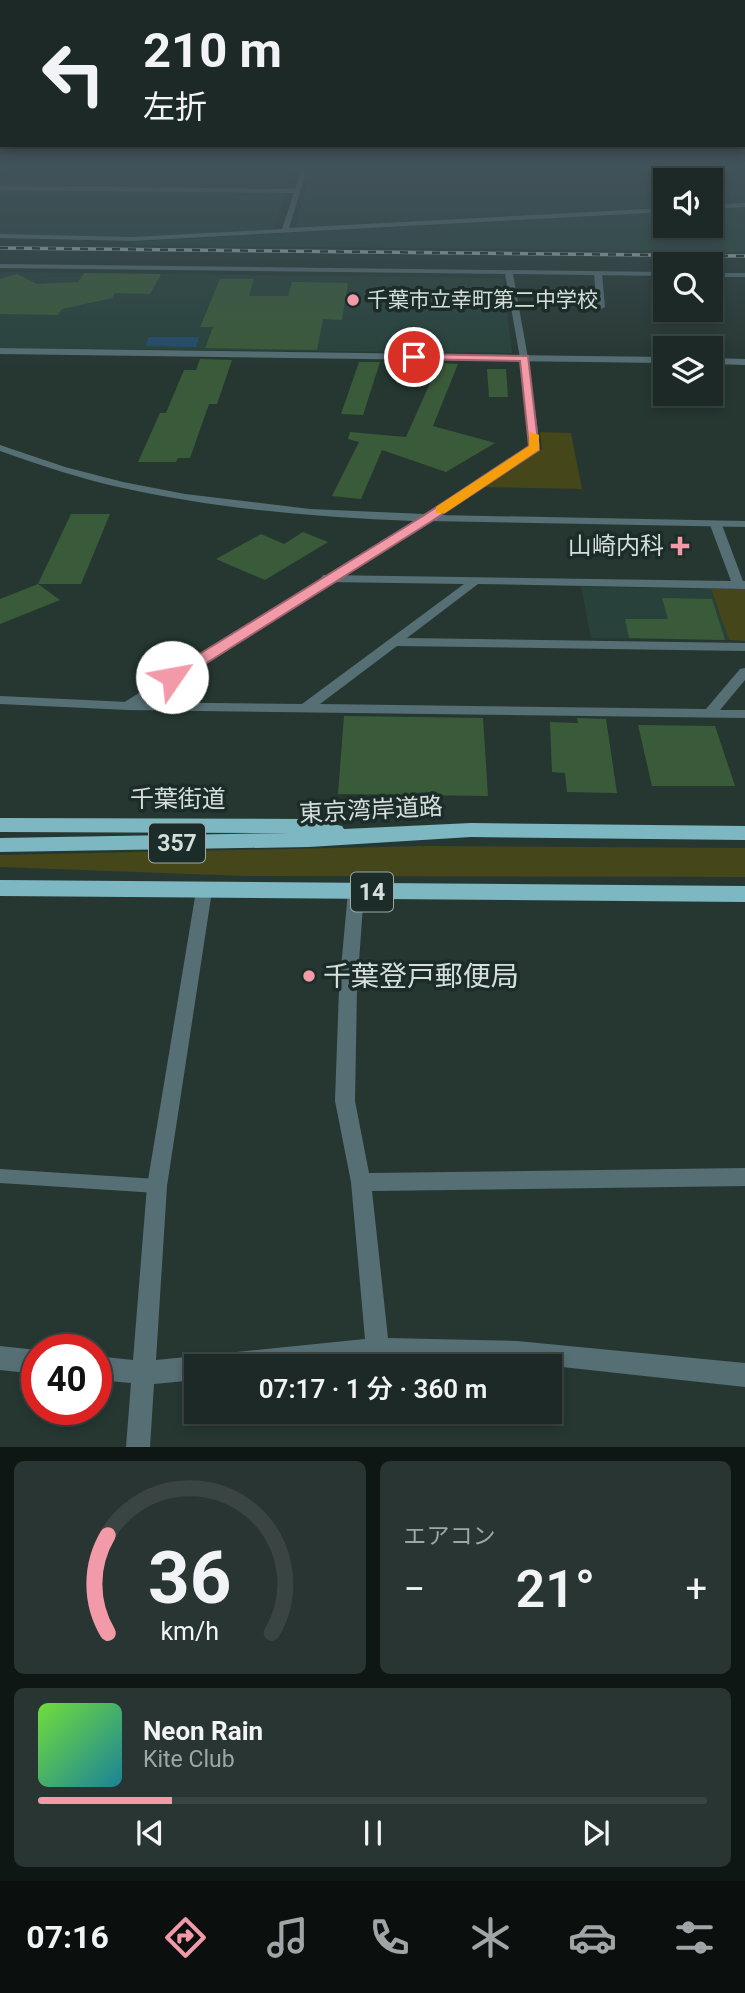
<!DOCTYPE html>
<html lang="ja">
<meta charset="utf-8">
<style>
:root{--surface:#1c2926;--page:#293532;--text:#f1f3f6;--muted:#a0a6a7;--line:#3a4543;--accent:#f39aa8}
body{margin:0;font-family:Roboto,"Noto Sans JP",sans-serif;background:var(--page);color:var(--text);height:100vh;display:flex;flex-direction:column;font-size:26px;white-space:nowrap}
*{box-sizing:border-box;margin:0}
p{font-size:23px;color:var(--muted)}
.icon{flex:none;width:38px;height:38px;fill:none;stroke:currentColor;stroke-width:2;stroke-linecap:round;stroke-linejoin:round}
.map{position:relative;height:1447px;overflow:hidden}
.panel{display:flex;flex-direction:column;gap:14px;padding:14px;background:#0f1715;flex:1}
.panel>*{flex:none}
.banner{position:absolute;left:0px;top:0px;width:746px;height:147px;box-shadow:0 4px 10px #0003,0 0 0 2px var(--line);background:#1c2926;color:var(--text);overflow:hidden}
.controls{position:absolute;left:653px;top:168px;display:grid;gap:14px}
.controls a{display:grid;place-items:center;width:70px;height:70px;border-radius:0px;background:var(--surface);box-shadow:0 4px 10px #0003,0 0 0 2px var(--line);font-size:35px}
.speed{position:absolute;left:21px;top:1334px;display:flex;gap:14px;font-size:35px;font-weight:700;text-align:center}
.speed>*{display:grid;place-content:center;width:91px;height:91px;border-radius:50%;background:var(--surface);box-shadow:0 4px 10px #0003,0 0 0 2px var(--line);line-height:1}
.speed .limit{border:10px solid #d22;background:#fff;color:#111}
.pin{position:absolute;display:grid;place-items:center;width:60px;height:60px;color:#fff;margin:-30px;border:4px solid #fff;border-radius:50%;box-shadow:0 2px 7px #0007}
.me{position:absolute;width:77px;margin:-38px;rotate:57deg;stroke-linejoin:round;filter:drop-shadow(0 0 5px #0008)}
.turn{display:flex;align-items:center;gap:24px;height:147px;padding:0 28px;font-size:32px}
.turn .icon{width:91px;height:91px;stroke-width:2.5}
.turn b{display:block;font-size:49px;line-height:60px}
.big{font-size:52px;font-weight:600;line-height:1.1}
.panel .widget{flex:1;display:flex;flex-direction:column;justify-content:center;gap:10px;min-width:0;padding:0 24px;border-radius:10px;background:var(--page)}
.panel .dial{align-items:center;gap:0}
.dial svg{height:182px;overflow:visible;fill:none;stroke:var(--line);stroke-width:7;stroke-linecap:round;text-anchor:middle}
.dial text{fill:var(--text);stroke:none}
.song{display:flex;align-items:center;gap:21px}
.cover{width:84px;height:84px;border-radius:10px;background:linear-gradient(135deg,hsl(100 70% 55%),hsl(190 70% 35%))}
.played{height:7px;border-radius:4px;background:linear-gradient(90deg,var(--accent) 20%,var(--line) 20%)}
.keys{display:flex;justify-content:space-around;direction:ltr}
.heat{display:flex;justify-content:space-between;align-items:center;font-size:38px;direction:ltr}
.panel .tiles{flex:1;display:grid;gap:14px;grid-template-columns:1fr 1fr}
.widget:last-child{grid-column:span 2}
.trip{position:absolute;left:184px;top:1354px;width:378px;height:70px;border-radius:0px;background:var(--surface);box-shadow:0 4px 10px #0003,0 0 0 2px var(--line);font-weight:600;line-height:70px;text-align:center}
.tab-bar{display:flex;height:112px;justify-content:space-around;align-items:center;background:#0b100f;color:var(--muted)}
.tab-bar .icon{width:49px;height:49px}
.tab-bar .selected{color:var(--accent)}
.tab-bar b{font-size:32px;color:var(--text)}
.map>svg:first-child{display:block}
</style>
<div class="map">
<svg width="745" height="1447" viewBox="0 0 745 1447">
<rect width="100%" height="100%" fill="#263732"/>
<path fill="#28423b" d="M9 166H294L287 188 284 189 0 186V175Z
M313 166H745V203L711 205 710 180H665V207L295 227Z
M0 190 282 192 285 193 273 228 269 230 134 237 0 234Z
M745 207V252L132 245 133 242 665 212V226H710L711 209Z
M0 272 498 278 503 279 512 353 0 348Z
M581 587 711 589 729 640 591 638Z"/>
<path fill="#454619" d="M540 432 571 433 582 489 483 487 542 449Z
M711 589H745V641L729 640Z
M428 846 745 848V877L244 876 0 867V855Z"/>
<path fill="#244c6a" d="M149 337H199L196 347 145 346Z"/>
<path fill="#3a5b39" d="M84 273 161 274 150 294 115 293 112 298 62 309 58 315 0 314V279L17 274 37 284 78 282Z
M220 279H254L249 296H288L292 282 348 283 342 320 323 319 317 350 205 348 213 327H200Z
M200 359 232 360 217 404H209L190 458H178L176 462H138L160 413H166L184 370H196Z
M359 362H380L363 415 341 414Z
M439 363 458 364 433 426 495 443 446 472 382 450 361 499 332 496 359 442 348 439 350 432 406 437Z
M487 369H506L508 397H489Z
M71 514H110L81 584H38Z
M303 532 328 542 265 580 216 559 261 534 284 544Z
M38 584 60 600 0 624V599Z
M662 598 712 599 725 640 629 638 625 619H668Z
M344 716 483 718 488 796 338 794Z
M577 718 606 719 617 793 567 792 565 773 552 772 550 722 578 723Z
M638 725 715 726 735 786H652Z"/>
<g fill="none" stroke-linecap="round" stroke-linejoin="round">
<path fill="#566f74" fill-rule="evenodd" d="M0 1169 157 1179 162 1181 165 1186 162 1191 157 1193 0 1183Z"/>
<path fill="#566f74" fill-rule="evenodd" d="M598 272 602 274 605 307 601 309 597 307 594 274Z
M0 348 665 357V363L0 354Z
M710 358 745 359V365L710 364Z
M716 522 722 525 743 581H745V589L478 584 407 638 745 643V651L397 646 320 704 706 709 740 669 745 668V680L720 710H745V718L128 710 0 704V696L128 702 302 704 464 584 327 582 321 578 323 575 731 581 710 525Z
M204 885 210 887 212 891 167 1186 156 1360 365 1339 351 1182 335 1101 339 989 348 892 350 888H362L364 892 357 989 355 1101 369 1173 745 1168V1186L372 1191 388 1338 517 1341 745 1363V1387L562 1367 471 1361H379L309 1367H196V1380L154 1384 150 1447H126L131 1383 96 1380V1356L133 1360 147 1186 196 891 198 887Z
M0 1346 37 1350V1374L0 1370Z"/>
<path fill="#566f74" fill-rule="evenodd" d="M7 166 0 172V166Z
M302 166H308L289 228 665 208V212L132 241 0 238V234L132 237 282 229 294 193 0 190V186L295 189Z
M745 203V207L710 209V205Z
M0 264 665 272V276L513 274 528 358 540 447 438 515 745 521V527L428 521 133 709H123L121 706 123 703 414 521C316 517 218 509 123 488 81 479 40 465 0 451V445L65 467 123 482 185 494 310 509 424 514 530 446 520 358 505 274 0 268Z
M710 273H745V277H710Z"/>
<path fill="#7cb7c2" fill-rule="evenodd" d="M0 818 309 819 342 826 344 829 471 823 745 826V840L471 837 309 847 0 852V838L290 833 0 832Z
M0 880 745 886V902L0 896Z"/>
<defs>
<path id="rail" d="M0 248 745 256"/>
</defs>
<use href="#rail" stroke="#b2beba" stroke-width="3.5"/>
<use href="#rail" stroke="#1c2c28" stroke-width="2.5" stroke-dasharray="8" stroke-linecap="butt"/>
</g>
<linearGradient id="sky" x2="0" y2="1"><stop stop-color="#151e1c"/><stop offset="0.45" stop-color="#41535a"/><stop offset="1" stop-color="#41535a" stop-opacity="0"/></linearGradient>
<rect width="745" height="369" fill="url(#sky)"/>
<path fill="#f39aa8" stroke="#9e646d" stroke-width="2" d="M414 354 528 356 539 450 432 521 178 681H167V674L423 516 529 446 520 361 410 359Z"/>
<path fill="#f59e0b" d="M530 432 539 435V450L445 513H436V507L529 446Z"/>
<g fill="#f39aa8" stroke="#1c2c28" stroke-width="2.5">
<circle cx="353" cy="300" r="7"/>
<path d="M676.5 535.5h7v7h7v7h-7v7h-7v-7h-7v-7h7z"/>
<circle cx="309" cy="976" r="7"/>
</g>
<g text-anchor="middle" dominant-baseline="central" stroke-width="7" stroke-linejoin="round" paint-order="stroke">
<g font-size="21" fill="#d4dedb" stroke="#1c2c28" text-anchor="start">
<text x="367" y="300">千葉市立幸町第二中学校</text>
</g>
<g fill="#1c2c28" stroke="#9da9a5" stroke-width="2">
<rect x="149" y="823.5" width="56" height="39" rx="5"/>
<rect x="351" y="872.5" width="42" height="39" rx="5"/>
</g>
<g font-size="23" font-weight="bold" fill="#d4dedb">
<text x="177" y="843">357</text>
<text x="372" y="892">14</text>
</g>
<g font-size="24" fill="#d4dedb" stroke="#1c2c28" text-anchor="end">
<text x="664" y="546">山崎内科</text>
</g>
<g font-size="24" fill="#d4dedb" stroke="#1c2c28">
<text x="178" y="799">千葉街道</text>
<text transform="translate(371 810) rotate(-3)">東京湾岸道路</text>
</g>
<g font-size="28" fill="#d4dedb" stroke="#1c2c28" text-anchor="start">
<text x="323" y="976">千葉登戸郵便局</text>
</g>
</g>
</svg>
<div class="controls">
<a><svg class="icon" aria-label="sound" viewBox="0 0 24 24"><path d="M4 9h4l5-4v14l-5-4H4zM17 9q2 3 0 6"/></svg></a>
<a><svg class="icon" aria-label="search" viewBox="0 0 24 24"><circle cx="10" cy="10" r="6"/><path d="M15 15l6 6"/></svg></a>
<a><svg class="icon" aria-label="layers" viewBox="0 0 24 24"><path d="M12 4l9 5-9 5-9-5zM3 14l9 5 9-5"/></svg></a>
</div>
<div class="speed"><div class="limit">40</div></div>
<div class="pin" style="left:414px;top:357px;background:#d93025"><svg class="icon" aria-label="arrive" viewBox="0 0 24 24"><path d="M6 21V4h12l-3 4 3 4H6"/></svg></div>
<svg class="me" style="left:172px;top:677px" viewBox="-20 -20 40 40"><circle r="19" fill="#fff"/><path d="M0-13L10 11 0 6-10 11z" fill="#f39aa8"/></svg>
<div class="trip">07:17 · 1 分 · 360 m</div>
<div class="banner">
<div class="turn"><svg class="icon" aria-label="left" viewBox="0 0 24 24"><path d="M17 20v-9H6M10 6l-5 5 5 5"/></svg><div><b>210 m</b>左折</div></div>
</div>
</div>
<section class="panel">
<div class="tiles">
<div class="widget dial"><svg viewBox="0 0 100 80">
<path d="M14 69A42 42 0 1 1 86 69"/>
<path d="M14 69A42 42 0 0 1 14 26" stroke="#f39aa8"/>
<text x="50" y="56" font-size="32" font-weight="700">36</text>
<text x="50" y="72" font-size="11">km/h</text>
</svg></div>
<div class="widget"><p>エアコン</p>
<div class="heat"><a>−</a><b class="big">21°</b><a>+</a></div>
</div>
<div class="widget">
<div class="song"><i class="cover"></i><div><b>Neon Rain</b><p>Kite Club</p></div></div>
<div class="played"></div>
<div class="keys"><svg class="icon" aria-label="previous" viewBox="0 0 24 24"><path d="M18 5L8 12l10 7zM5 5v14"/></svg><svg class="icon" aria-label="pause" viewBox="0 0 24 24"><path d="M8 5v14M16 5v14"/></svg><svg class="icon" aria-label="next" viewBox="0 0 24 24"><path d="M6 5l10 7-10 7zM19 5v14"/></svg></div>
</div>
</div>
</section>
<nav class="tab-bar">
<b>07:16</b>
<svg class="icon selected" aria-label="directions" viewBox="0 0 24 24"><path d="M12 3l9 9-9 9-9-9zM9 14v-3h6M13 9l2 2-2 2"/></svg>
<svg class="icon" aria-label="music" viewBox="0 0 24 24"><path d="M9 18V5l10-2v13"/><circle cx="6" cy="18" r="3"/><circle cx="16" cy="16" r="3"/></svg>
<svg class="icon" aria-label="phone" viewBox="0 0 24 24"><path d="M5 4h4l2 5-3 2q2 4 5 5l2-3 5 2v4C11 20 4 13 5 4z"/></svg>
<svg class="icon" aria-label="climate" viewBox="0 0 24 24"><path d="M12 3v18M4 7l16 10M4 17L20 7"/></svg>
<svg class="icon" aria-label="car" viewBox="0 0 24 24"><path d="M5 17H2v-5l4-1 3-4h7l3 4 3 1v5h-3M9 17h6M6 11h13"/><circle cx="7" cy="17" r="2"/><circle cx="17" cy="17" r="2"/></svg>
<svg class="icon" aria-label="filters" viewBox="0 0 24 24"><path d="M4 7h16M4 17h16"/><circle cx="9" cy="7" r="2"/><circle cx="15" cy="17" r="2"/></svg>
</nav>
